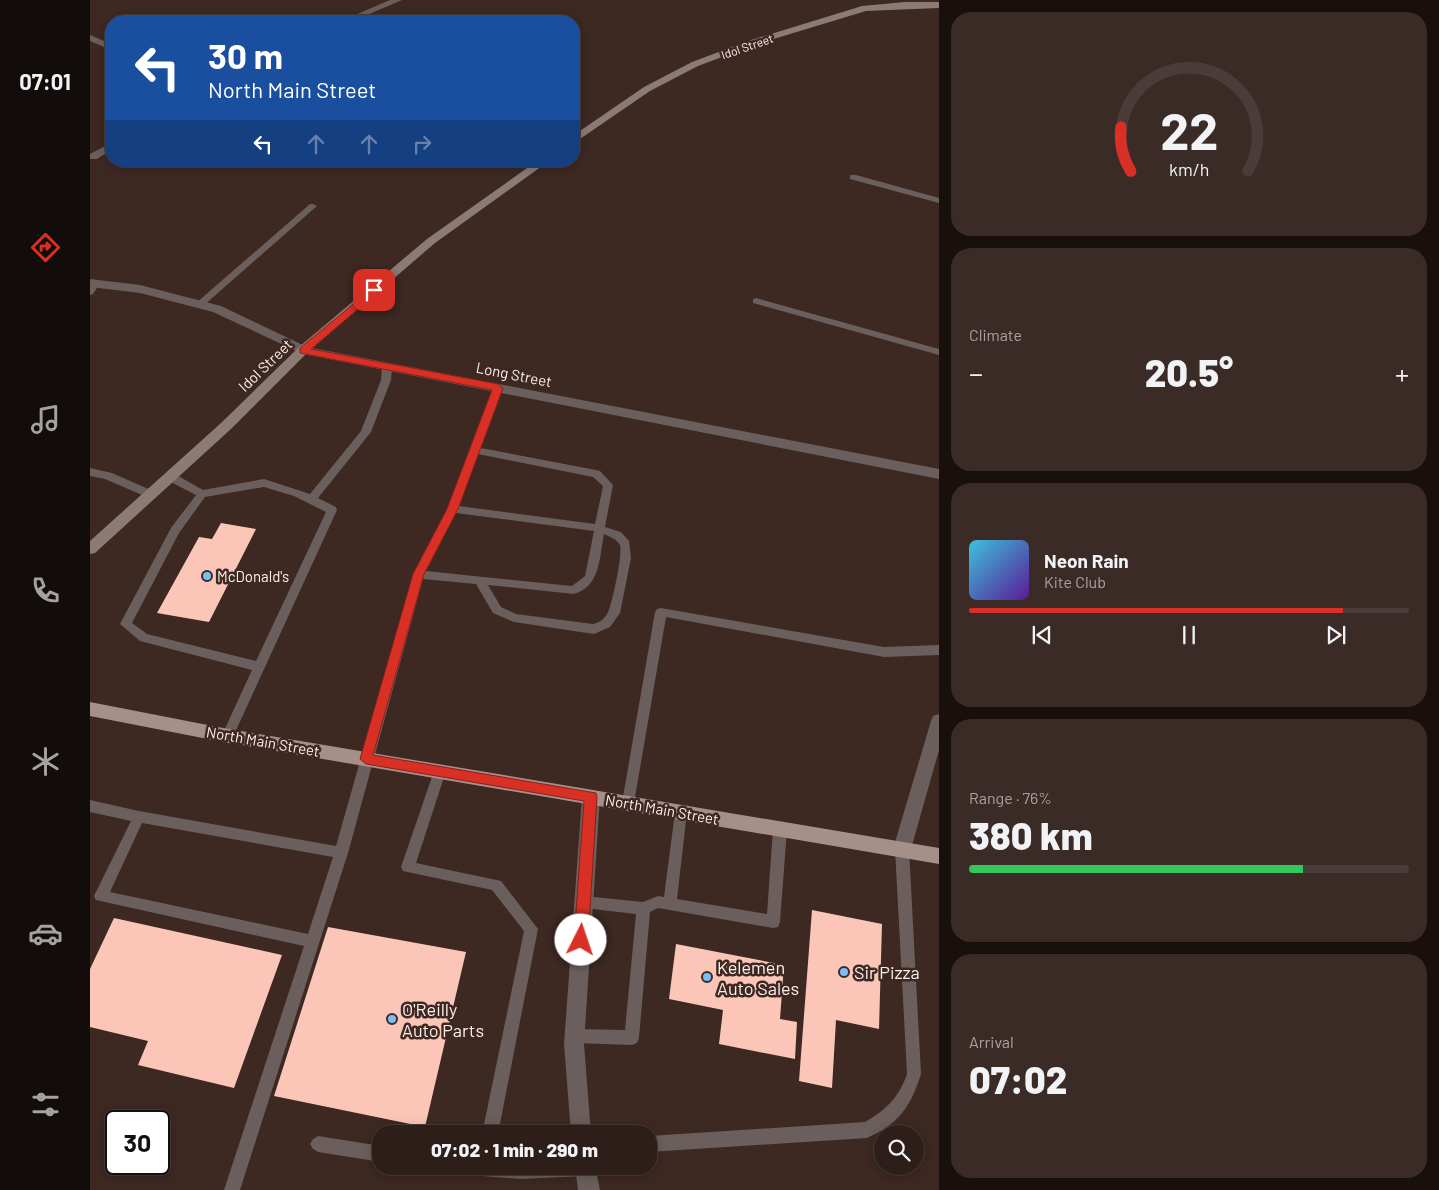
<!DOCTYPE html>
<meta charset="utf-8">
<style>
:root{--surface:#2e1e1a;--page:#3a2b27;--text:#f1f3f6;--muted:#a7a2a2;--line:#493c39;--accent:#d93025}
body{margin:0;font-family:Barlow,sans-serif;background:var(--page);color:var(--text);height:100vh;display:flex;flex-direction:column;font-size:19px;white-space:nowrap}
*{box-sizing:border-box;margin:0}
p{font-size:16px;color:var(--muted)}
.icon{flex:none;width:28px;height:28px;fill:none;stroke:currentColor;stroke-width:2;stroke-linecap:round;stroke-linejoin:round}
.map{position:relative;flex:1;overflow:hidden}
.drawer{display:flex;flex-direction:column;gap:12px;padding:12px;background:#19100e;width:500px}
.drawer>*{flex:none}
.guide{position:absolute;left:15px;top:15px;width:475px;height:152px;border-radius:20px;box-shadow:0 2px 12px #0003,0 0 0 1px var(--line);background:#1a4fa0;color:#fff;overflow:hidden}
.buttons{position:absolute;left:784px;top:1125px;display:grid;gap:10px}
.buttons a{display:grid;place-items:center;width:50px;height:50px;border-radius:50%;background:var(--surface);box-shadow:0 2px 12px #0003,0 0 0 1px var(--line);font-size:25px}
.speed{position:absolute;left:15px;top:1110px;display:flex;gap:10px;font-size:25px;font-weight:700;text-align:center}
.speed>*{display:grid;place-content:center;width:65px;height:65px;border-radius:50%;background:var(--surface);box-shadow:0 2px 12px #0003,0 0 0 1px var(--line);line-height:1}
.speed .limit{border:2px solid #111;border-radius:8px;background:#fff;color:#111}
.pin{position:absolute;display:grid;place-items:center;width:42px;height:42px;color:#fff;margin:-21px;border-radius:10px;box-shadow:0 2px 8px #0006}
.me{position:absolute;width:55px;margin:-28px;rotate:4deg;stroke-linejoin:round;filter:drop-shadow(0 0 4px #0008)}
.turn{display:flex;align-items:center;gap:18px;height:105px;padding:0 20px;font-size:22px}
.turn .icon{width:65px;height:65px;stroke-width:2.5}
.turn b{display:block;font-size:35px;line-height:42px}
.lanes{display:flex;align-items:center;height:48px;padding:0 20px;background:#0003;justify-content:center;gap:25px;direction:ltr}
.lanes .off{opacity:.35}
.big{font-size:38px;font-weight:800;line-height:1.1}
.drawer .widget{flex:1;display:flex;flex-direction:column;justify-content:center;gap:8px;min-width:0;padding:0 18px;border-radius:20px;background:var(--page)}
.drawer .dial{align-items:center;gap:0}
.dial svg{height:130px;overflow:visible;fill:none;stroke:var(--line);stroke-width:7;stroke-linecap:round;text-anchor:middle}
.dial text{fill:var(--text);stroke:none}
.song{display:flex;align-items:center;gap:15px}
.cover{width:60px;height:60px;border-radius:8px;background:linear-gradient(135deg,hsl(190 70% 55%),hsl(270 70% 35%))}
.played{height:5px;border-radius:2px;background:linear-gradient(90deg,var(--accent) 85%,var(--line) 85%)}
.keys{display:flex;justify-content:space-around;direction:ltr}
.heat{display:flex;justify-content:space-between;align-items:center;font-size:28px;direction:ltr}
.charge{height:8px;border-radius:4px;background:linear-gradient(90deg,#34c759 76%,var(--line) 0)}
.trip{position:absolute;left:282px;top:1125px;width:285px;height:50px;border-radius:20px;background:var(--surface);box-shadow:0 2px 12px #0003,0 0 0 1px var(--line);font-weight:800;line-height:50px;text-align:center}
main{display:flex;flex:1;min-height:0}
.tabs{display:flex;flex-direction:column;width:90px;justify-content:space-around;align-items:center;background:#120c0a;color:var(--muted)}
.tabs .icon{width:35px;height:35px}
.tabs .on{color:var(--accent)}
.tabs b{font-size:22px;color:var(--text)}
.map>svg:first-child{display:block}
</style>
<main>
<nav class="tabs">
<b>07:01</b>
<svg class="icon on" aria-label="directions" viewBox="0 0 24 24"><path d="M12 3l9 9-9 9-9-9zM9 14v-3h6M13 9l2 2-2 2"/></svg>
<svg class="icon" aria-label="music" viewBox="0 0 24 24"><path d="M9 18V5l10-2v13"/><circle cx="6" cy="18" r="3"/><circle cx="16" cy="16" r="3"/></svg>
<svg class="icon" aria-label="phone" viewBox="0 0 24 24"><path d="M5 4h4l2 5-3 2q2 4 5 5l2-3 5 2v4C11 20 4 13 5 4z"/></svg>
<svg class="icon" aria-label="climate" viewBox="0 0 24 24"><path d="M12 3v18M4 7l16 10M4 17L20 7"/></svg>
<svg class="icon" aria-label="car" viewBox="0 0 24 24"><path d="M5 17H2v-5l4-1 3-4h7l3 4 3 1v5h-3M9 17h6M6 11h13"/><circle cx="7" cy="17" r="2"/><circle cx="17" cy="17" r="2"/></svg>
<svg class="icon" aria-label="filters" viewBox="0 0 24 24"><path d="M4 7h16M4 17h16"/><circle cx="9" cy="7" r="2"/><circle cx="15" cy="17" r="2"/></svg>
</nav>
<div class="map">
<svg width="849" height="1190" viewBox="0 0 849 1190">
<rect width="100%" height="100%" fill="#3d2822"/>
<path fill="#fbc6b8" d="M131 523 166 529 119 622 67 613 109 537 122 539Z
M722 910 792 924 789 1029 746 1020 742 1088 709 1081Z
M24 918 192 955 144 1088 48 1065 58 1041 0 1027V969Z
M238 927 376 952 335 1127 184 1096Z
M586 944 694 965 690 1019 707 1022 705 1059 629 1044 633 1010 579 999Z"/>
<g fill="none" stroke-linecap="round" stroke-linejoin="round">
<path fill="#6a5f5c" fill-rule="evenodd" d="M760 175H766L849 198V203L760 179Z
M220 204H223L227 206 112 307H106V303Z
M6 280 10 283 3 294 0 295V285L3 281Z
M666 298 849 349V355L663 303V299Z
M297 363 302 366 301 380 281 432 228 498 246 507 247 510 142 739 138 740 134 739 132 735 162 670 50 641 30 624 81 528 106 495 75 479 74 476 79 472 83 473 113 490 174 479 220 494 271 431 291 380 292 366ZM174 487 204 496 236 512 166 661 57 634 42 623 89 533 115 497Z
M408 385 413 388 391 448 506 470 510 471 523 485 515 527 531 532 539 541 541 558 530 613 520 627 504 634 424 622 403 613 386 584 333 579 258 853 150 1190H134L214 946 6 900 4 896 41 821 0 812V800L49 811 246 846 323 574 358 509 403 388ZM388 454 503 477 513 486 505 524 369 506ZM366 513 504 531 495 576 482 586 336 571ZM514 534C520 537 527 539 530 545 533 553 522 604 518 612 515 619 510 622 503 624L426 614 411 607 398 585 484 594C511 586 509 558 514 534ZM52 823 243 857 218 934 20 892Z
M0 468 22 473 63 491 64 494 59 498 15 479 0 476Z
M571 608 794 647 849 645V655L794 657 576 617 544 803 543 807 538 809 533 807 532 803 565 612 567 609Z
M350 766 354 767 356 771 326 863 411 881 448 929 408 1134H392L434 931 402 890 313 871 311 867 344 771 346 767Z
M591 806 596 808 597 812 587 899 677 914 683 829 685 825 690 823 695 825 697 829 690 922 688 927 683 928 568 908 560 912 549 1038 547 1043 542 1045 485 1043 480 1041 478 1036 480 1031 485 1029 535 1030 546 914 494 908 489 906 487 902 489 898 494 896 553 902 568 896 574 897 585 812 586 808Z
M812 843 817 845 819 849 831 1074C821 1106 809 1124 777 1138L559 1152V1136L775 1122C796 1110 809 1097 817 1074L805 849 807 845Z
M228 1136 291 1146V1162L228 1152 223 1149 220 1144 223 1139Z
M359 1166H502L503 1168 501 1174 495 1176 431 1179 367 1174 361 1172Z"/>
<path fill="#6a5f5c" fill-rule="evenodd" d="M300 0H312L263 21H251Z
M0 35 21 44V50L0 41Z
M21 143V150L7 159H0V154Z
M0 279 50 285 131 306 217 347 849 469V479L213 354 123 312 50 293 0 287Z
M849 714V750L821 849 818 855 812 857 806 855 803 849 841 721 843 716Z
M501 790 507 792 510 797 494 1044 501 1134H481L474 1044 492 797 495 792Z
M485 1166H505L510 1190H488Z"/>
<path fill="#8c7a75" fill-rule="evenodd" d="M815 2H849V8L776 11 664 45 608 66 560 91 484 143V135L554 87 602 62 658 41 772 6Z
M447 161H459L345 243 217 353 141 429 5 553 0 554V541L131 423 209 347 337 239Z"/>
<path fill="#a68f89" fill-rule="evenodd" d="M0 702 133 728 849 848V864L133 742 0 716Z"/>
</g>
<path fill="#d93025" stroke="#8d1f18" d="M284 287 288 288V292L221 349 408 384 413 388 368 509 334 574 283 755 506 793 507 797 498 940 496 945 491 947 486 945 484 940 494 801 276 764 270 759 323 574 357 509 402 390 210 353V348Z"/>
<g fill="#79bff8" stroke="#3d2822" stroke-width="2">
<circle cx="117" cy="576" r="5"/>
<circle cx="754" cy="972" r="5"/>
<circle cx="617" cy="977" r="5"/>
<circle cx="302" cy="1019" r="5"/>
</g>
<g text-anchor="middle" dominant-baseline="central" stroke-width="5" stroke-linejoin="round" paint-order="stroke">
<g font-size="12" fill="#feefeb" stroke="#3d2822">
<text transform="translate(657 46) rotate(-19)">Idol Street</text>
</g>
<g font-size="15" fill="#feefeb" stroke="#3d2822">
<text transform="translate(175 365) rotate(-44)">Idol Street</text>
<text transform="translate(424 374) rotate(11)">Long Street</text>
<text transform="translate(173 741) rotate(10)">North Main Street</text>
<text transform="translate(572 809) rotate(10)">North Main Street</text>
</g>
<g font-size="15" fill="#feefeb" stroke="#3d2822" text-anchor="start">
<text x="127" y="576">McDonald's</text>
</g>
<g font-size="18" fill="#feefeb" stroke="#3d2822" text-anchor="start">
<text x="627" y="967">Kelemen<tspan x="627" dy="21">Auto Sales</tspan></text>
<text x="764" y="972">Sir Pizza</text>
<text x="312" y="1009">O'Reilly<tspan x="312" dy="21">Auto Parts</tspan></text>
</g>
</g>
</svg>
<div class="buttons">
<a><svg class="icon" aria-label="search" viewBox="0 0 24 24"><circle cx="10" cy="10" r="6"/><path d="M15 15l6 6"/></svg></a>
</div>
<div class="speed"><div class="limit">30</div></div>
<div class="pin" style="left:284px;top:290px;background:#d93025"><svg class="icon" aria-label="arrive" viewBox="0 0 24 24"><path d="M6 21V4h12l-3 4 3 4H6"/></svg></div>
<svg class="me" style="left:491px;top:940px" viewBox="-20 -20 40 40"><circle r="19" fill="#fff"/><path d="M0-13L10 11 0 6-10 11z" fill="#d93025"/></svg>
<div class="trip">07:02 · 1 min · 290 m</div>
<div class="guide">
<div class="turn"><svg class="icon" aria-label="left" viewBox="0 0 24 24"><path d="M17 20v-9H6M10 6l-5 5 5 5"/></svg><div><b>30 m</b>North Main Street</div></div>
<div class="lanes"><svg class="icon" aria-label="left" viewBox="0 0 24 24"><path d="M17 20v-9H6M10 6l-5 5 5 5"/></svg><svg class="icon off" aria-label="ahead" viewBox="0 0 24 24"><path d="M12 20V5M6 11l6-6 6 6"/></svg><svg class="icon off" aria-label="ahead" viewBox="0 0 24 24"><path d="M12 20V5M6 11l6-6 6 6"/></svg><svg class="icon off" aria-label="right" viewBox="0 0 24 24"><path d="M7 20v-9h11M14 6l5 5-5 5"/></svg></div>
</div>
</div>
<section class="drawer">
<div class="widget dial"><svg viewBox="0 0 100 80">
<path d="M14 69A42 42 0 1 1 86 69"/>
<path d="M14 69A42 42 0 0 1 8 42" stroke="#d93025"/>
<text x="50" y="56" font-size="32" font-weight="700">22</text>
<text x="50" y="72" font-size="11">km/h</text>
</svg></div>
<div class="widget"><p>Climate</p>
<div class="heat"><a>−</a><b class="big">20.5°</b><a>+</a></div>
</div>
<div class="widget">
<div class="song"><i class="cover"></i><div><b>Neon Rain</b><p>Kite Club</p></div></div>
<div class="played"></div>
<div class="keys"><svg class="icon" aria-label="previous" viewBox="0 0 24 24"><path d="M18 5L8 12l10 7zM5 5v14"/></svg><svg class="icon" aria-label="pause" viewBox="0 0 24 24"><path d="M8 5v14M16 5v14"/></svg><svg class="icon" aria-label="next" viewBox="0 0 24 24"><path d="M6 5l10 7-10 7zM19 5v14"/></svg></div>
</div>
<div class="widget"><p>Range · 76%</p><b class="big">380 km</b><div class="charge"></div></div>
<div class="widget"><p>Arrival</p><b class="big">07:02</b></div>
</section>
</main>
